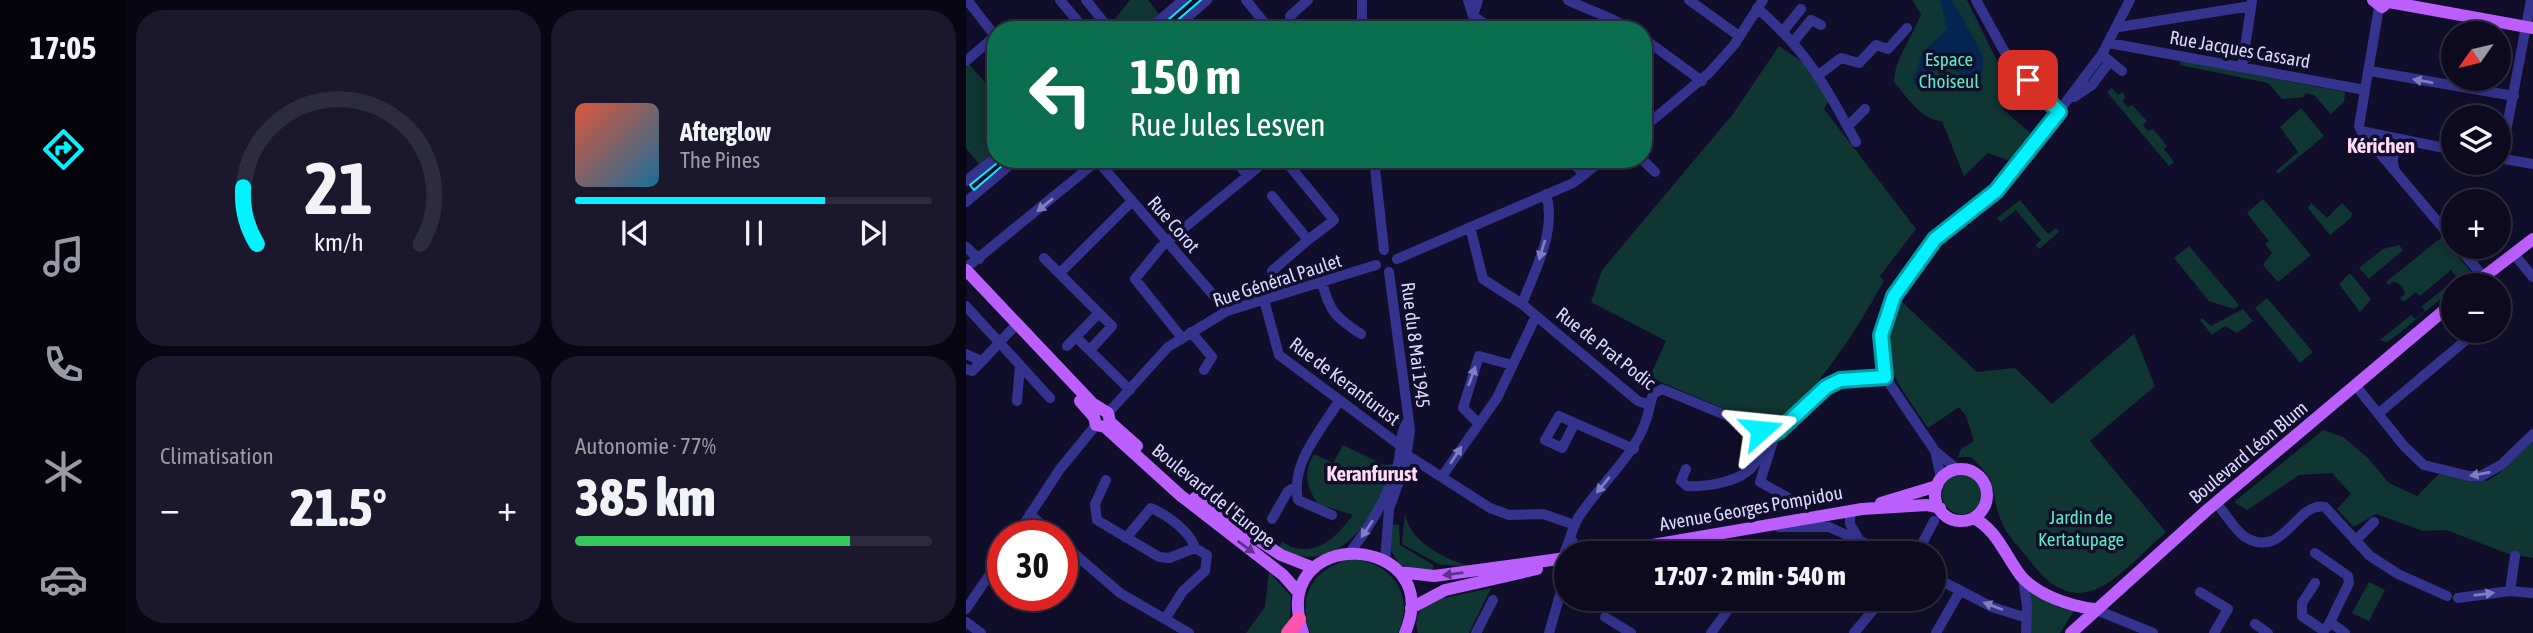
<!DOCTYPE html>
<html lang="fr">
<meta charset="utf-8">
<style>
:root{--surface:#0d0a20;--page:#1b182d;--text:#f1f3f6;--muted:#9a9aa5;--line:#2d2b3e;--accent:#04f1ff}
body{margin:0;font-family:"Asap Condensed",sans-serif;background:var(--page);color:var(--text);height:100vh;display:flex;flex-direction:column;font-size:26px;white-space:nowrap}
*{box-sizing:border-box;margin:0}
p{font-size:23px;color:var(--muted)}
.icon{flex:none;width:38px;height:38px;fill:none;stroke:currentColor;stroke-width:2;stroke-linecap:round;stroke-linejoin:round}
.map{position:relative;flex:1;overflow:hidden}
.panel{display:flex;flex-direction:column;gap:10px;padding:10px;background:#070612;width:840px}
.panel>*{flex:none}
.guide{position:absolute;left:21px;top:21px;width:665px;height:147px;border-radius:28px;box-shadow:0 4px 18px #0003,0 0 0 2px var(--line);background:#0b6e4f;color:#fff;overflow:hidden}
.needle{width:46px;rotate:236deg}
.controls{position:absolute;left:1475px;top:21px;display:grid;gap:14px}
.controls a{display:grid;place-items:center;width:70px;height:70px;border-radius:50%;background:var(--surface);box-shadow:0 4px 18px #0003,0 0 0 2px var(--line);font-size:35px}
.speed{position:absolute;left:21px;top:520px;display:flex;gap:14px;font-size:35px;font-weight:700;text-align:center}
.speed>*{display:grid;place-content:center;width:91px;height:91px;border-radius:50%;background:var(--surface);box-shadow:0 4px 18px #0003,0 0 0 2px var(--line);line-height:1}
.speed .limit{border:10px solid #d22;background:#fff;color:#111}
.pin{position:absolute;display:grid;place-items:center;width:60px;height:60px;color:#fff;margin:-30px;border-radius:14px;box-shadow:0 4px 10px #0006}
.me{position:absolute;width:77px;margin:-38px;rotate:72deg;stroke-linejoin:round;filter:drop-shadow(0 0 5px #0008)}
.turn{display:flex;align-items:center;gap:24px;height:147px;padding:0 28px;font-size:32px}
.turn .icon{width:91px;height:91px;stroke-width:2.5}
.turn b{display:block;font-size:49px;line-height:60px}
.big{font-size:52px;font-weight:800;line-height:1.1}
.panel .card{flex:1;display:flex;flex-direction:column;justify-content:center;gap:10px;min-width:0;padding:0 24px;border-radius:28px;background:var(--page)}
.panel .dial{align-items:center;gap:0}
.dial svg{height:182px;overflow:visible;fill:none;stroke:var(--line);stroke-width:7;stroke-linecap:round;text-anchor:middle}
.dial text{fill:var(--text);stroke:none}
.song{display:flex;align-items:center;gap:21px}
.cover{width:84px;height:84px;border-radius:10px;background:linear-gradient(135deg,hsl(10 70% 55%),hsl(200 70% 35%))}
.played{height:7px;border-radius:4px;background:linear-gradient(90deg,var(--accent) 70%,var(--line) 70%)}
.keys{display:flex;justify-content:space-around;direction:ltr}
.heat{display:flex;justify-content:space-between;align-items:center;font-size:38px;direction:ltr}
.charge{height:10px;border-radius:5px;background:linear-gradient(90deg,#34c759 77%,var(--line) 0)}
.panel .tiles{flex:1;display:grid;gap:10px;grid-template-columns:repeat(2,1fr)}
.trip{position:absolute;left:588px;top:541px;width:392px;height:70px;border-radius:35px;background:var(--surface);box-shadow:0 4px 18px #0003,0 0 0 2px var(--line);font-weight:800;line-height:70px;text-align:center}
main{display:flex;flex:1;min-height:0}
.tab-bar{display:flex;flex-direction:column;width:126px;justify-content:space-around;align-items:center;background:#05040d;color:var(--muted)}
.tab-bar .icon{width:49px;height:49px}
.tab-bar .active{color:var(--accent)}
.tab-bar b{font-size:32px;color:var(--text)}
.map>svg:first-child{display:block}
</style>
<main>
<nav class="tab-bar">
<b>17:05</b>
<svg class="icon active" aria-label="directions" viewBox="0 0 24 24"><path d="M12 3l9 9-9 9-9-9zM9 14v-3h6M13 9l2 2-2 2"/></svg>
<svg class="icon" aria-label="music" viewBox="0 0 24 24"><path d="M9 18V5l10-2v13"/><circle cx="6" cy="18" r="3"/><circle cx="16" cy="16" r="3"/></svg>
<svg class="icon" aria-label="phone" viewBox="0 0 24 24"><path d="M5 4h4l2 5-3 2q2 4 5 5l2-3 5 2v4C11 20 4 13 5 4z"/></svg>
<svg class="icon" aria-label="climate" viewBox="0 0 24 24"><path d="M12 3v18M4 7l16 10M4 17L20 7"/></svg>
<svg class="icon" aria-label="car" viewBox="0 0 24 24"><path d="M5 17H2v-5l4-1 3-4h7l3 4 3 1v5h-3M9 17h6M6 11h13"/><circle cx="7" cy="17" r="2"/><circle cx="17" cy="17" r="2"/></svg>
</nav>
<section class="panel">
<div class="tiles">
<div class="card dial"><svg viewBox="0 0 100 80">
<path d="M14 69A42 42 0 1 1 86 69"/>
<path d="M14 69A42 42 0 0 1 8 44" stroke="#04f1ff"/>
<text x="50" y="56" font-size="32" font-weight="700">21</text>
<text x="50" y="72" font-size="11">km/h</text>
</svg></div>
<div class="card">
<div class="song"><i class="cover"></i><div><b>Afterglow</b><p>The Pines</p></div></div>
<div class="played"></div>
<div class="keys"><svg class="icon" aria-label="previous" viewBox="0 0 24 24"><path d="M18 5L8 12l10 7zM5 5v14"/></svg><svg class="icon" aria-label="pause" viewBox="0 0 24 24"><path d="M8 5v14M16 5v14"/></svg><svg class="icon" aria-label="next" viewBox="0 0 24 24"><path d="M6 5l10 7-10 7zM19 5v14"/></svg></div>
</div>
<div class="card"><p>Climatisation</p>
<div class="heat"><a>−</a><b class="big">21.5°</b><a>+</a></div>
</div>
<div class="card"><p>Autonomie · 77%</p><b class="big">385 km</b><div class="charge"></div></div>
</div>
</section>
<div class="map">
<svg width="1567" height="633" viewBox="0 0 1567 633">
<rect width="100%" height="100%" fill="#110e2b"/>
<path fill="#103633" d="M164 0H182L193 14 174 30H158L149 19Z
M946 0H1001L1035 69 1056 92 1037 109 1064 133 1045 161 1022 153 998 176 976 121C956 121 940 96 928 82 929 57 946 38 955 14Z
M813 46 845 68 864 98 858 109 950 229 914 276 918 281C886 338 855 384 808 430L690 380 685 374 700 341 625 302 636 270 767 114Z
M1215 61 1379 92 1378 102 1365 114 1348 95 1339 93 1338 97 1316 99 1302 83 1214 65Z
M3 64 30 95V150L13 164 0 148V67Z
M1146 88 1152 95 1156 92 1160 97 1156 101 1162 107 1166 105 1181 121 1177 125 1182 131 1187 129 1201 146 1198 149 1208 162 1203 166 1141 92Z
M1335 108 1358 136 1312 174 1310 171 1332 152 1314 127Z
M1297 199 1345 255 1312 282 1297 265 1306 253 1299 244 1303 241 1281 213Z
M1054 200 1082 234 1090 228 1093 232 1073 249 1070 245 1075 240 1050 210 1035 222 1031 218Z
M1345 203 1361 218 1376 203 1386 213 1385 218 1364 235 1342 208Z
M1476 237 1506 273 1431 335 1421 342 1414 340 1445 315 1449 319 1459 311 1456 306 1491 278 1485 270 1454 296 1450 292 1438 302 1434 298 1439 294 1436 286 1428 281 1423 285 1420 282Z
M1433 245 1437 250 1403 279 1393 268 1417 249Z
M1223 246 1273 305 1268 309 1243 301 1208 258Z
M1384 273 1405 299 1394 312 1373 284Z
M1301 298 1347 352 1334 363 1289 308Z
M935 301 1011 372 1049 368 1086 404 1168 334 1189 386 1124 441 1200 532C1156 570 1116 630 1065 562 1055 549 1039 534 1034 518 1022 483 1035 486 1005 457H992L995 449 1008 441 1000 416 993 407 962 428C929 378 907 361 935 301Z
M1277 309 1287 321 1271 333 1259 326 1246 335 1234 320 1236 318 1245 326Z
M1357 430 1377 437 1402 458 1423 483 1451 496 1473 474 1521 481 1535 472 1567 438V558L1543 554 1480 530 1457 531 1410 514 1388 527 1371 509 1385 494 1366 473 1333 475 1281 510 1268 502Z
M377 445 418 465 428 464C412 514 372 581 313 548L316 542C347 561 369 539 387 515L352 504C340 486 337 473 348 454L367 463Z
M976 494a20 20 0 1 1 40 0a20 20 0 1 1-40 0Z
M439 513C442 541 480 560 504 566L475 565 436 544Z
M423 524 433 525 434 545 467 565V572L434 565 422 546Z
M386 559C425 562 450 595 432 633H344C330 596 348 567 386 559Z
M303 572 325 596 324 624 318 633H280L299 607Z
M1403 582 1419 590 1403 621 1386 613Z
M1061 583 1092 607 1108 611 1094 633H1064Z
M525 588 503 633H452C446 612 459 604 475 595L478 598Z"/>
<path fill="#062551" d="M974 0H986L1012 46 1017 59 1016 75 1003 86C999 82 997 76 992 72 978 62 959 73 951 86L947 82 956 53 981 29Z"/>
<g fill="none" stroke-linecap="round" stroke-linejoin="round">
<path stroke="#34348f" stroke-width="10" d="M1 0 30 37
M94 0 119 30
M120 0 144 30
M280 0 304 30
M396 0V30
M502 0 507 16 512 0
M602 0C623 11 646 16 665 30
M723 0 773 36
M1010 0 1038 51 1093 112
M791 8C842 52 859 85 890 142
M507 16 528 30
M1153 27 1285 6
M182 30 217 0
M207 30 241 0
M325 30 324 16 342 0
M818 30 835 9
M677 38 736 81
M828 41 845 20 855 25
M1143 43 1399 90
M1139 57 1156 71
M0 61 29 36
M1276 67 1286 1
M1404 71 1548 96
M854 74 875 58 893 63 910 45 922 49 941 28
M1108 97 1126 85 1144 61
M882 126 899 109
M677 128 743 73 768 45 797 0
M1395 131 1488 241
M1395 131 1393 126 1413 7
M1395 131 1488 150
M1533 158 1567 164
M1535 158 1565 0
M130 159 261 311
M268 159 282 176
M318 159 368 220 342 240
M408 159 418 250
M604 159 618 175
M676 159 689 172
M1429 171C1424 159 1428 151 1436 141
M0 181 30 157
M306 196 342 240 306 271 317 294
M0 202 51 159
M504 227 517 279 556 304 672 401 684 405 687 394 696 389 805 434 813 431 860 387 875 380 919 377
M0 247 13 259
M1492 247 1517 276
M1548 254 1567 277
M78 258 146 326 124 350
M431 259 607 183 638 159
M0 268 131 161
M94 273 165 202
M356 282C363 311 370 318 395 334
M298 300 313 355 435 446
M556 304C569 270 591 231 580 194
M0 306 84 398
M225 332 246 357 238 370
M110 337 164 390
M216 338 169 279 195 247 302 159
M101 346 132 314
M0 354 13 360
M0 369 6 371C21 357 36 339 51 324
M1390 386 1438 446 1458 465 1503 476H1515L1535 465 1567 434
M51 401 54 365
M142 413 202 347 261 311 410 265
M1413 413 1506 335V331
M512 423 497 408 513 356 546 365
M609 423 596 448 579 440 593 416 668 449
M806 434 807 441 794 482 821 497
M441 455 524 508 543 515 577 514 609 525
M970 455 975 478
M720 469 715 481 721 486C741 487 777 482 789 463 795 454 799 443 805 434
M991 469 969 451 919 377 914 344 921 309 969 239 1030 191 1054 163 1136 54 1164 0
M477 475 531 398 570 316
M140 480 129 504 131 520 193 557 203 558 229 548 241 555 239 571 217 591 199 619
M1250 503C1259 512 1268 530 1279 537 1318 561 1331 500 1359 507L1404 556 1432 574 1481 596
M884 510V524L892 538
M64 514 88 536
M366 515 332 500C324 464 355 430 373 401
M306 519 322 491 329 487
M812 527H863L921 553
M50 536 94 469 130 425
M160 538 185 508C201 515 224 531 229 548
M606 540 613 553
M1389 541 1408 522
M96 543 154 593 223 633
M385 551C405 525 422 496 432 464 436 450 433 434 441 422
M752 553 775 549
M951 553 968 521
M1349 553 1382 576 1383 583 1364 622
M596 558C603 545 605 530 612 518 637 479 676 452 684 405
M419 561 423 509 439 465 444 430 423 272
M968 577 1026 607 1061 618
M1057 578 1061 606 1060 633
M1349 583 1336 603V616L1358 631
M1544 591 1549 556
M1234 592 1262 609 1248 633
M1492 598 1544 591 1567 593
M0 609 37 555
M1128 609 1187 633
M639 617 665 633
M0 622 15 633
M1289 624 1302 633
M1361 627 1364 622 1379 633
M510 633 527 600
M583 633 599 577 592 564
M745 633 771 598
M888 633 917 598
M970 633 994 591"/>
<path stroke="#bc5fff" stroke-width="12" d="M1407 0 1416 7 1424 0
M1423 2 1567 28
M0 270 126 403 142 413 144 422
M1507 285 1567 239
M114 401 128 417 130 425 139 427
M144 422 171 446
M139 427 214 495 317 575 333 593
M969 495a26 26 0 1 1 52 0a26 26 0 1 1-52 0Z
M229 498 315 555 348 568
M915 503 971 486
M1007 518C1030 528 1040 557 1055 576 1071 595 1104 606 1128 609
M640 553 896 509 961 505 974 508
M433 572 468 576 600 558
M445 608 479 590 571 569
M337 633C300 522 482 533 439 633
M1105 633 1240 511 1488 302"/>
<path stroke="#ff53ad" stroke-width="14" d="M322 633 333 619"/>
<path stroke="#04f1ff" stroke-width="2" d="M225 0 203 19 207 24 235 0
M190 30 200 21
M36 159 4 185 8 190 44 159"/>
</g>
<defs><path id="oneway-solid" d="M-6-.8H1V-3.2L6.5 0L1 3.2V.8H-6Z" transform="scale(1.75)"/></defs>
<g fill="#7f7ec1">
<use href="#oneway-solid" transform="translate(1457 81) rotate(-170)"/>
<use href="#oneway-solid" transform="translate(79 205) rotate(140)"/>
<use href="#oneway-solid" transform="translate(576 250) rotate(107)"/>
<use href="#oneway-solid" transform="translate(506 376) rotate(-70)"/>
<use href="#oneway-solid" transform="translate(490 455) rotate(-57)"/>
<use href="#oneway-solid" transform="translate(1514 474) rotate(170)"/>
<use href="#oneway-solid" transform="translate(637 485) rotate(129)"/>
<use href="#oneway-solid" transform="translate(401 529) rotate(124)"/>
<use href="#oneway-solid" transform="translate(1518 594) rotate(-7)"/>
<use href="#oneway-solid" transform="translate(1027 606) rotate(-159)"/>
</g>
<g fill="#5e328a">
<use href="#oneway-solid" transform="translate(280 547) rotate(36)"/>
<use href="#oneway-solid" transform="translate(487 574) rotate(173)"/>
</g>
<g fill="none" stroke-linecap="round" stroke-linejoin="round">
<defs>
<path id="route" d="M795 430 806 434 813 431 860 387 874 380 919 377 915 335 928 296 969 239 1030 191 1093 112 1062 80"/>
</defs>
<use href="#route" stroke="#039da6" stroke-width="18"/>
<use href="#route" stroke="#04f1ff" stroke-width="12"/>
</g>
<g text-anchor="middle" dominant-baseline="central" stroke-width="7" stroke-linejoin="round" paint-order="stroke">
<g font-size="19" fill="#dbd8ff" stroke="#110e2b">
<text transform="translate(1274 49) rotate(10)">Rue Jacques Cassard</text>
<text transform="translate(208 224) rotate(49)">Rue Corot</text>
<text transform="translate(311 280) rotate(-18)">Rue Général Paulet</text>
<text transform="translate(450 345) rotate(83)">Rue du 8 Mai 1945</text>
<text transform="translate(640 348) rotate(38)">Rue de Prat Podic</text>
<text transform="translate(379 381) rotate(37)">Rue de Keranfurust</text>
<text transform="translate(1282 452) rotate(-40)">Boulevard Léon Blum</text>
<text transform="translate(248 495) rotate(39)">Boulevard de l'Europe</text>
<text transform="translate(785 508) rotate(-10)">Avenue Georges Pompidou</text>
</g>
<g font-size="19" fill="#56edc1" stroke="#110e2b">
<text x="983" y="59">Espace<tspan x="983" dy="22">Choiseul</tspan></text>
<text x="1115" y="517">Jardin de<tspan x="1115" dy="22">Kertatupage</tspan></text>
</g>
<g font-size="21" font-weight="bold" fill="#ffdaf3" stroke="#110e2b">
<text x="1415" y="145">Kérichen</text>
<text x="406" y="473">Keranfurust</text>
</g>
</g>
</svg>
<div class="controls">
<a><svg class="needle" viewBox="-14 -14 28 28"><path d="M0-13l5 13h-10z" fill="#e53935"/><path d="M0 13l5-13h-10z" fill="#9a9aa5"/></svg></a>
<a><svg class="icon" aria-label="layers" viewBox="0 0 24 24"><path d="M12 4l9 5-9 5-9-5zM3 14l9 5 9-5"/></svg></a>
<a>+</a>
<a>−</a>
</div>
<div class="speed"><div class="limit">30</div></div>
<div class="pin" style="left:1062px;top:80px;background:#d93025"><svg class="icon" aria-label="arrive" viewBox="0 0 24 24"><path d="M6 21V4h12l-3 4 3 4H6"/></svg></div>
<svg class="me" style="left:795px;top:430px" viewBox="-20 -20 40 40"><path d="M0-17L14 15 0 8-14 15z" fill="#04f1ff" stroke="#fff" stroke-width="4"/></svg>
<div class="trip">17:07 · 2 min · 540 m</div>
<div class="guide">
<div class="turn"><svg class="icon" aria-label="left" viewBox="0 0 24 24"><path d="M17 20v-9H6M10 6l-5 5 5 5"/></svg><div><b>150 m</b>Rue Jules Lesven</div></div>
</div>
</div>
</main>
